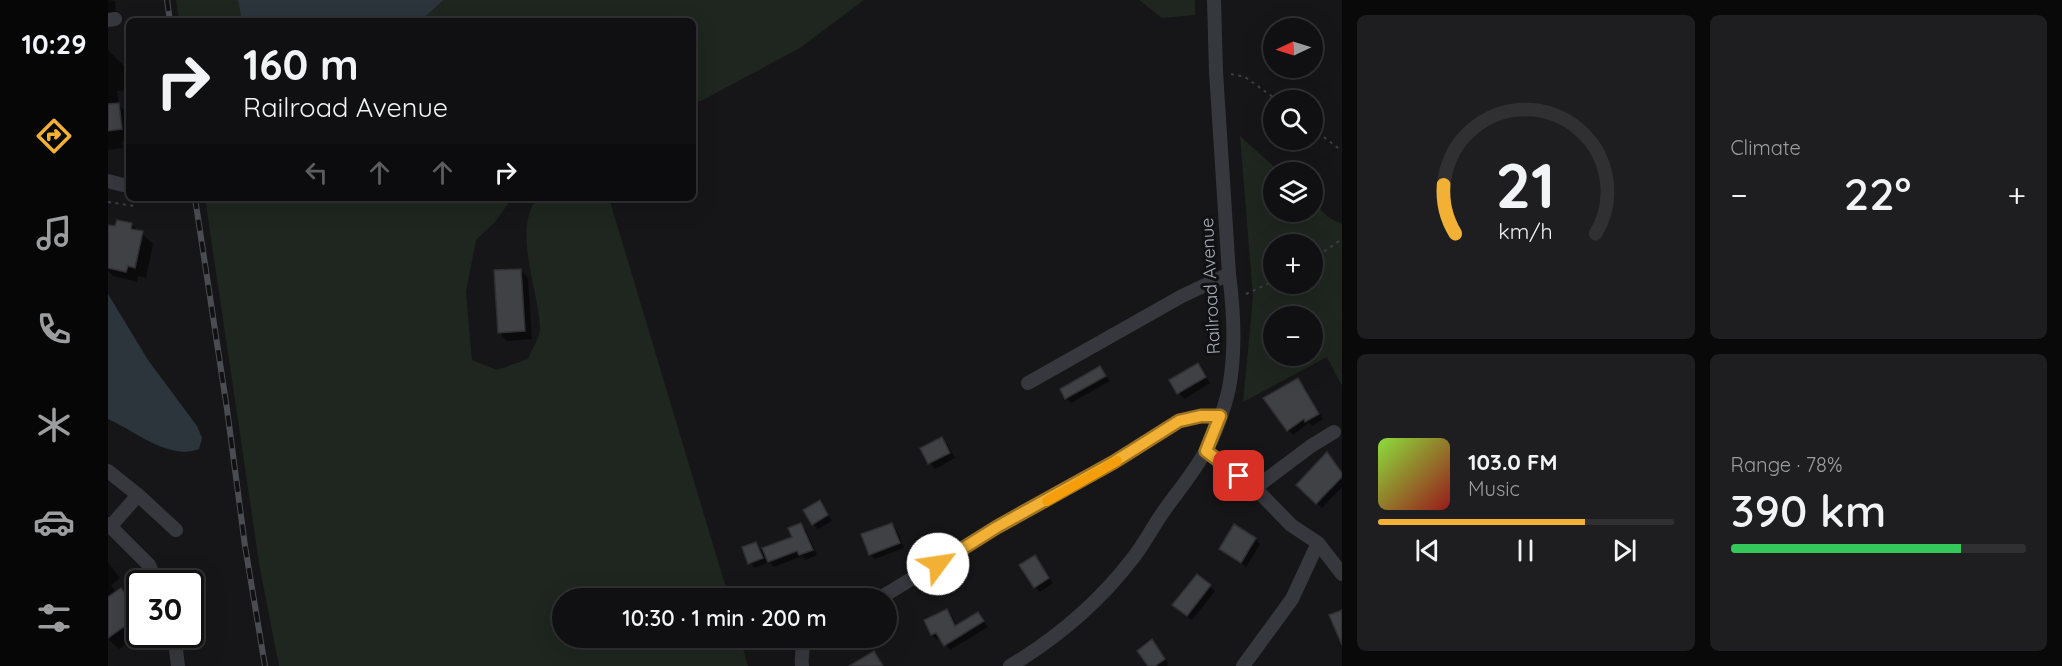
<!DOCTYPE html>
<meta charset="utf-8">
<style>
:root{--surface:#101012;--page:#1e1e20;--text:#f1f3f6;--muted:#9c9d9f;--line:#303032;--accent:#f2b134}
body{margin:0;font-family:Quicksand,sans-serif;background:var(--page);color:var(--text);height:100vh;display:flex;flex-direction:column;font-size:22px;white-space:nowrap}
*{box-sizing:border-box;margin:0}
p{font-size:20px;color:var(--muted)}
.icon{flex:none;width:33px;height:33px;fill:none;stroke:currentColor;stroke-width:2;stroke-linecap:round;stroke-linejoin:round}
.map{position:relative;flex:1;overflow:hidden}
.sheet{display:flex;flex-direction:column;gap:15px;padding:15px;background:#09090a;width:720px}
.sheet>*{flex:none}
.top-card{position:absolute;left:18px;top:18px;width:570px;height:183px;border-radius:9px;box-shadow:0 6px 24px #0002,0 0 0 2px var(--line);background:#101012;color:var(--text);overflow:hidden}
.needle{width:39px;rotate:266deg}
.buttons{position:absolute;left:1155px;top:18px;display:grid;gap:12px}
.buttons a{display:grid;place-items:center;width:60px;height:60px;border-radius:50%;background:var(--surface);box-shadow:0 6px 24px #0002,0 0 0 2px var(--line);font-size:30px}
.speed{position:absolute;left:18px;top:570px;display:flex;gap:12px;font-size:30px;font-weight:700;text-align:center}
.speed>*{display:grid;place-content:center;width:78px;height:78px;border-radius:50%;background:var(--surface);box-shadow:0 6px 24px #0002,0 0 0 2px var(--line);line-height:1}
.speed .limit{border:3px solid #111;border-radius:9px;background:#fff;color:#111}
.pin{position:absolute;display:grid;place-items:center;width:51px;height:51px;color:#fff;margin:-26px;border-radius:12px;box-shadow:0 3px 9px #0006}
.me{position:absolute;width:66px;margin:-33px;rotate:59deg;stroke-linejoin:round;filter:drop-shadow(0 0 4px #0008)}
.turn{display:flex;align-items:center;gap:21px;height:126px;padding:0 18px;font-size:27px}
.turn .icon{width:78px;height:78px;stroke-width:2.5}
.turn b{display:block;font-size:42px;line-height:51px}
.lanes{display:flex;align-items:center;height:57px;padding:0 18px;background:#0003;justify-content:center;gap:30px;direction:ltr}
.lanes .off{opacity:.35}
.big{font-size:45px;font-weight:600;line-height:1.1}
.sheet .card{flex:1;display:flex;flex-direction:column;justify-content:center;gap:9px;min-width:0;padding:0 21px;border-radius:9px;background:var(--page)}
.sheet .dial{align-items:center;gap:0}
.dial svg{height:156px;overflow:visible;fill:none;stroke:var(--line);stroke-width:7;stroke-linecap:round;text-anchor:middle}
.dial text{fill:var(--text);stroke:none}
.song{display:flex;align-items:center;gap:18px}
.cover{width:72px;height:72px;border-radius:9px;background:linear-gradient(135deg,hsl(90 70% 55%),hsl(0 70% 35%))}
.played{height:6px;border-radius:3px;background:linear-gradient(90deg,var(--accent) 70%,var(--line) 70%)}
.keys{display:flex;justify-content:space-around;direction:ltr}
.heat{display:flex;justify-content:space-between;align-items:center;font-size:33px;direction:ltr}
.charge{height:9px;border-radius:4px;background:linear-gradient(90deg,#34c759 78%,var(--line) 0)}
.sheet .tiles{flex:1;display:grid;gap:15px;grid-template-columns:repeat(2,1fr)}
.trip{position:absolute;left:444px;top:588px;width:345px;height:60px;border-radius:30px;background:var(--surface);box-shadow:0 6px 24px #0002,0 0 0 2px var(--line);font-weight:600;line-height:60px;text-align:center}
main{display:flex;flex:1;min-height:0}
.dock{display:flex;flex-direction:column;width:108px;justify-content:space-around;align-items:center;background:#060607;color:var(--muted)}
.dock .icon{width:42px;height:42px}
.dock .active{color:var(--accent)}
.dock b{font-size:27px;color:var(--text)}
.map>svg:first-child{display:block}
</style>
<main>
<nav class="dock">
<b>10:29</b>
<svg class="icon active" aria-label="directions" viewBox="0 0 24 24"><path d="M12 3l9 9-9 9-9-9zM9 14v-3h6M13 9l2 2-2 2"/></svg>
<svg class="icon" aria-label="music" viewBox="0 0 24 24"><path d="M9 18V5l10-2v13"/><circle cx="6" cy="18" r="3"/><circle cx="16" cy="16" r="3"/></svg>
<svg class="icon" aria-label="phone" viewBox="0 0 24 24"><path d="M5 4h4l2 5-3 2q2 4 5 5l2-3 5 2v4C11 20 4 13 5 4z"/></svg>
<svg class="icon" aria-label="climate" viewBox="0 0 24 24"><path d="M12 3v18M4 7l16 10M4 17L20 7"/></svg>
<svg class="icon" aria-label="car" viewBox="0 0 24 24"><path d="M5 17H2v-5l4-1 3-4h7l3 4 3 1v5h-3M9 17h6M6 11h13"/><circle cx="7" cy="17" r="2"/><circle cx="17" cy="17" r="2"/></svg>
<svg class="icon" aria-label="filters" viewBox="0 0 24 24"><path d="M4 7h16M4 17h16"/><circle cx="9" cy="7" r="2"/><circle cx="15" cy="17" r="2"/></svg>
</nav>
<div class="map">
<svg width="1234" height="666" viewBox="0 0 1234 666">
<rect width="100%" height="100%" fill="#161618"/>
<path fill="#1e261f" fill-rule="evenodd" d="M68 0H130L134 21H71Z
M336 0H756L692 48 593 101 585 102V21H312Z
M1031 0H1087V15L1054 18Z
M1132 136 1172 172H1166V212H1204L1205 202 1220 217 1234 224V386L1219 357 1135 402 1145 297ZM1204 244V284H1166V244ZM1204 316V356H1166V316Z
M97 198H404L388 221 368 240 358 292 364 360 389 370 420 359C423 350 432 338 432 329 432 295 403 227 430 198H501L621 598H454V638H632L640 666H171L152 569Z"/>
<path fill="#2c353c" d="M130 0H336L312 21H134Z
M0 294 40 360 89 426 94 438 91 449C62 461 27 431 0 419Z"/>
<path fill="#0007" d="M0 0 7 1 8 12 0 13Z
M0 50 16 66 20 90 9 91 11 105 21 115V140L14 141 15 148 0 150Z
M10 221 24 225 45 244 38 278 30 276 29 282 5 276 0 271V226L8 228Z
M412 270 420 278 424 339 399 341 391 332Z
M1090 365 1102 383 1076 399 1063 381Z
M992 368 1002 381 963 403 958 398Z
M1190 380 1195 385 1215 419 1204 426 1201 423 1185 435 1180 430Z
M834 438 839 444 847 458 827 469 822 463 814 449Z
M1224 459 1234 474V487L1214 508 1190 485Z
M711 502 724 521 710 529 705 524Z
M784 524 789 530 796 548 767 559 762 554Z
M693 525 698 530 709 555 698 560 694 556 666 567 656 556 659 563 647 568 642 563 648 544 654 550 686 537Z
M1147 539 1152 544 1138 567 1113 549Z
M926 557 945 583 932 592 927 587Z
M0 562 12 578 3 585 8 593 13 589 32 611V625L29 627 32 634 11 649 0 639Z
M1089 576 1107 591 1084 620 1072 610Z
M839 611 844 616 849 627 870 614 880 627 842 650 832 638 829 640 824 634Z
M1049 647 1061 664 1059 666H1042Z"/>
<path fill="#404145" stroke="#303034" stroke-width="1.5" d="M11 103 14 129 0 131V104Z
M9 220 24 223 23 229 35 231 27 268 20 266 18 272 0 268V225L7 226Z
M413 269 417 331 390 333 386 270Z
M1090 363 1098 377 1069 394 1061 380Z
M992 366 998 376 957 399 952 389Z
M1190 378 1211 414 1197 422 1196 419 1179 431 1155 398Z
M834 437 842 453 820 464 812 448Z
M1219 452 1234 473V477L1208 504 1188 485Z
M712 500 720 515 704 525 695 510Z
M693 523 705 550 691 555 689 551 660 562 654 548 684 537 680 528Z
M784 523 792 543 761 555 753 534Z
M1126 524 1148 538 1133 563 1111 549Z
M648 542 655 558 640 564 634 547Z
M927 555 941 578 926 588 911 565Z
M1089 574 1103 585 1079 616 1064 605Z
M13 588 29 609 20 615 24 621 0 638V597Z
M839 609 847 626 870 612 876 621 836 646 828 633 823 635 816 620Z
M1234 610V645L1221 615Z
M1044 639 1057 659 1047 666H1040L1029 651Z
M766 651 775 666H741Z"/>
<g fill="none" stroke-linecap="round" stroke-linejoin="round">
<path stroke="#3d3f44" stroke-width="2" stroke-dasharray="3 4.5" stroke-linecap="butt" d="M1123 74 1137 77 1169 100
M1204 128 1234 151
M0 202 27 206
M1204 260 1234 239
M1138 294 1166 281"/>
<path stroke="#37383d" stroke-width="14" d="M0 20 7 19
M0 181 15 185
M920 383 1074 296 1121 274
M1098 451 1147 488 1183 525 1210 543 1234 574
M0 471 30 495
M1147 488 1203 446 1226 432
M0 524 41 565 49 584
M2 527 30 495 68 530
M772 598 889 527 1006 462 1071 421 1093 416H1112
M66 634 70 666
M694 666C693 656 694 649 697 640L702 638
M902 666C949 638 992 601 1025 558 1037 543 1046 524 1058 508 1071 490 1086 472 1097 452 1107 437 1117 406 1121 388 1128 351 1126 312 1121 274L1108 72 1106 0
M1135 666 1184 599 1210 543"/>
<defs>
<path id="rail" d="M59 0 62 21
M87 198 119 409 137 546 157 666"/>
</defs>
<use href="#rail" stroke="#4a4c52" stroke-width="6"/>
<use href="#rail" stroke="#111113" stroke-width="4" stroke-dasharray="11" stroke-linecap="butt"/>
</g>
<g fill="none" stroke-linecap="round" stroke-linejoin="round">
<defs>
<path id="route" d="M830 564 889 527 1006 462 1071 421 1093 416H1112L1098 451 1131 476"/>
</defs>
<use href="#route" stroke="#9d7322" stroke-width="15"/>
<use href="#route" stroke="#f2b134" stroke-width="10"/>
<path stroke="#f59e0b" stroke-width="10" d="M939 501 1009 461"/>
</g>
<g text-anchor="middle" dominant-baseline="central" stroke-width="6" stroke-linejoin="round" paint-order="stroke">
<g font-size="18" fill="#a8adb8" stroke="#111113">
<text transform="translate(1102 286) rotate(-93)">Railroad Avenue</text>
</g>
</g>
</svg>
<div class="buttons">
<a><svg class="needle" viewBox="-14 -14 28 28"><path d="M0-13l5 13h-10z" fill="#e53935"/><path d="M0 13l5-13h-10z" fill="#9c9d9f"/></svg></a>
<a><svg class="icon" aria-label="search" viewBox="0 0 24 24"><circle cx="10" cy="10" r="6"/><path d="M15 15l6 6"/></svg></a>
<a><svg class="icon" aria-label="layers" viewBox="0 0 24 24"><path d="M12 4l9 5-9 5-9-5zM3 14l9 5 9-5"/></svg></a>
<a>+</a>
<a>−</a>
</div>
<div class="speed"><div class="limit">30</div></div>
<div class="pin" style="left:1131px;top:476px;background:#d93025"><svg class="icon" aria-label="arrive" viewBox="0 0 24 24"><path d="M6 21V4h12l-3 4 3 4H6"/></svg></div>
<svg class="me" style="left:830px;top:564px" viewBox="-20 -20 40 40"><circle r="19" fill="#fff"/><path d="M0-13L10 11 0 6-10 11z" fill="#f2b134"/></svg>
<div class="trip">10:30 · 1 min · 200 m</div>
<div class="top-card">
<div class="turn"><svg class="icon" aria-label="right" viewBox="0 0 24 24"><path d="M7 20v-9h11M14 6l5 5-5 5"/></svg><div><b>160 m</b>Railroad Avenue</div></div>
<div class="lanes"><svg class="icon off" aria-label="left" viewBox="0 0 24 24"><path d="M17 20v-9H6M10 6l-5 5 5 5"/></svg><svg class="icon off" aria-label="ahead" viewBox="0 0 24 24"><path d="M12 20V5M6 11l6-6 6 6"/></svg><svg class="icon off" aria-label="ahead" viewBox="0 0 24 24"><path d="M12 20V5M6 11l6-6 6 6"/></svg><svg class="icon" aria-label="right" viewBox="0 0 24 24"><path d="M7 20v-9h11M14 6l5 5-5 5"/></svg></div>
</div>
</div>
<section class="sheet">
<div class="tiles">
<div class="card dial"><svg viewBox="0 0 100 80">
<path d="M14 69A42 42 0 1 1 86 69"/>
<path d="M14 69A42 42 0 0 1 8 44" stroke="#f2b134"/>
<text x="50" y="56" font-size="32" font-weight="700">21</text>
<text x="50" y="72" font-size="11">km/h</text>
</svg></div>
<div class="card"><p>Climate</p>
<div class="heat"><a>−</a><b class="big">22°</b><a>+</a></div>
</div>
<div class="card">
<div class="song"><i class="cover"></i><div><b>103.0 FM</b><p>Music</p></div></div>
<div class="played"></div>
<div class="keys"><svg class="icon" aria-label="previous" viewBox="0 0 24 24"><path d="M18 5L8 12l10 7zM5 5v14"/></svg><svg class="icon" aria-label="pause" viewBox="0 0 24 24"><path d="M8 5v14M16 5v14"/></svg><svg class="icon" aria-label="next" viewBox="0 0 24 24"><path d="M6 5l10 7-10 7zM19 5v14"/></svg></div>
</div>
<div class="card"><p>Range · 78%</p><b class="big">390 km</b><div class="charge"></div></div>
</div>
</section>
</main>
